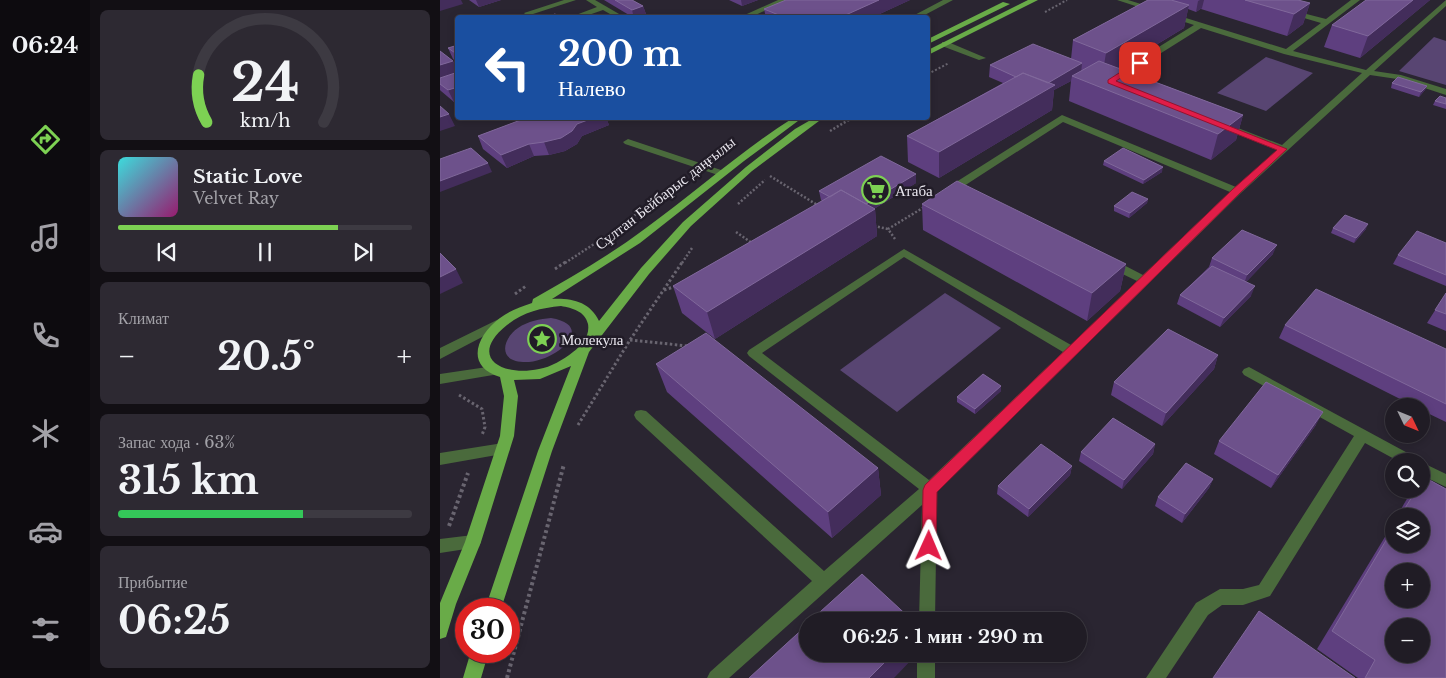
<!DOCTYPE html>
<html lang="ru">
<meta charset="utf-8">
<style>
:root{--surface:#201c25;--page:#2d2932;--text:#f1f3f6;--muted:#a2a1a7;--line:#3d3a42;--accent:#7dd153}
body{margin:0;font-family:"Libre Baskerville",serif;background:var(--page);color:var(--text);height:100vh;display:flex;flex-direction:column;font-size:19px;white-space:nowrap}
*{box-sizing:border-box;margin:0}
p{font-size:16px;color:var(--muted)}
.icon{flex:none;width:28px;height:28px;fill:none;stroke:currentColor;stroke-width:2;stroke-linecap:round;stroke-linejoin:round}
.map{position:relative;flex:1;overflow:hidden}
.panel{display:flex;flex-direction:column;gap:10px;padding:10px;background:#120f14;width:350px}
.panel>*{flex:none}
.guide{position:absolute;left:15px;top:15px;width:475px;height:105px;border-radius:5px;box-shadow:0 2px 8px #0003,0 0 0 1px var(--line);background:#1a4fa0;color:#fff;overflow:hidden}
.needle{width:32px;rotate:133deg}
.tools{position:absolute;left:945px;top:398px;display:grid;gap:10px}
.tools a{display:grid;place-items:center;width:45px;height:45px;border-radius:50%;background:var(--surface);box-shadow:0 2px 8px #0003,0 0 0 1px var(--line);font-size:25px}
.speed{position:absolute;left:15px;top:598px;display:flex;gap:10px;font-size:25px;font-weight:700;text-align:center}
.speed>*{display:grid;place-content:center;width:65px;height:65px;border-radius:50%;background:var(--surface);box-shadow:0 2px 8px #0003,0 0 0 1px var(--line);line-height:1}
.speed .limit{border:8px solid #d22;background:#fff;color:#111}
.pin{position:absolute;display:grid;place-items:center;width:42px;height:42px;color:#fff;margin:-21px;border-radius:10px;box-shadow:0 2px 8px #0006}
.me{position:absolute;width:55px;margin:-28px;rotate:1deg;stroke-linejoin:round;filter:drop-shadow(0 0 4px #0008)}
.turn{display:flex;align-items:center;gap:18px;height:105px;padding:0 20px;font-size:22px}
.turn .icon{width:65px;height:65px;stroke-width:2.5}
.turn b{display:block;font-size:35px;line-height:42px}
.big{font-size:38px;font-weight:700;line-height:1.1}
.panel .tile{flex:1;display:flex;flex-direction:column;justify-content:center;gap:8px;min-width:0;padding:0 18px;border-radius:8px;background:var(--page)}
.panel .dial{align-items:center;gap:0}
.dial svg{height:130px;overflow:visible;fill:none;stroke:var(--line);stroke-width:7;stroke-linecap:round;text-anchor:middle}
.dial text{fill:var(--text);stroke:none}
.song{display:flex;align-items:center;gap:15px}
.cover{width:60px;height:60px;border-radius:8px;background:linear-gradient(135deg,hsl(180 70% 55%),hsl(320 70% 35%))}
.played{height:5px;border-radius:2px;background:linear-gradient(90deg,var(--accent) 75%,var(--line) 75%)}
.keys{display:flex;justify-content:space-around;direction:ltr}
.heat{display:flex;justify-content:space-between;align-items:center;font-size:28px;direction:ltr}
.charge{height:8px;border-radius:4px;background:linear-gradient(90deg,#34c759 63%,var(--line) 0)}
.trip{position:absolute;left:359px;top:612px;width:288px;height:50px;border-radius:25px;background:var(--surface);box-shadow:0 2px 8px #0003,0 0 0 1px var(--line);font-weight:700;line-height:50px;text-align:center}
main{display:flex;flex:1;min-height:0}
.menu{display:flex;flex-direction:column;width:90px;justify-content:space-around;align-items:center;background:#0d0b0f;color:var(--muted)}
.menu .icon{width:35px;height:35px}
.menu .active{color:var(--accent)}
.menu b{font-size:22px;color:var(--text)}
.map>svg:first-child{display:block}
</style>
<main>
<nav class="menu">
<b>06:24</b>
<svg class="icon active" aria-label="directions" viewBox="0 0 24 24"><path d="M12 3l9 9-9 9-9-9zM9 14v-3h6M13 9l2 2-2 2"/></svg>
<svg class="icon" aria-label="music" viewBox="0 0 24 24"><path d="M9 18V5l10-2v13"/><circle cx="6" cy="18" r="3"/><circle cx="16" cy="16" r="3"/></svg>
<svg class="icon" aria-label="phone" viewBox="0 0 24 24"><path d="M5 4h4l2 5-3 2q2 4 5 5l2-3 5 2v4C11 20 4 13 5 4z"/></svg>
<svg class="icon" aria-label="climate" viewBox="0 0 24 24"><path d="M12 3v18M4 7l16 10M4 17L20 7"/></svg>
<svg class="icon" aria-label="car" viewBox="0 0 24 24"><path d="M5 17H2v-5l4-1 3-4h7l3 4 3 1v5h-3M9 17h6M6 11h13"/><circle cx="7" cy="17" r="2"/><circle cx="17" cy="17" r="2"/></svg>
<svg class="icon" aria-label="filters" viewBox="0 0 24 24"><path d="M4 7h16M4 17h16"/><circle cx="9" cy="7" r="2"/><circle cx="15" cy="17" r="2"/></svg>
</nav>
<section class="panel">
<div class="tile dial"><svg viewBox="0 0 100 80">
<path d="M14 69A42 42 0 1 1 86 69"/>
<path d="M14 69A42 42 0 0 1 9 40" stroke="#7dd153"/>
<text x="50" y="56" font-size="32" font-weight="700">24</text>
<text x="50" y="72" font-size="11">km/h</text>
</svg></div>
<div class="tile">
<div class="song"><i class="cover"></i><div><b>Static Love</b><p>Velvet Ray</p></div></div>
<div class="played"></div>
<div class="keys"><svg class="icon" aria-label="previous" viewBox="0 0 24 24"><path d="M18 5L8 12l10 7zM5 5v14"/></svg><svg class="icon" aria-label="pause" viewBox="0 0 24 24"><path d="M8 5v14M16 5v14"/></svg><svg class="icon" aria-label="next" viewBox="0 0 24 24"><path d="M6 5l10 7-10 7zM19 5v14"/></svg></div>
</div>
<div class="tile"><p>Климат</p>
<div class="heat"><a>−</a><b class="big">20.5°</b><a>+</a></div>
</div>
<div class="tile"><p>Запас хода · 63%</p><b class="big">315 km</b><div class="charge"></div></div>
<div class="tile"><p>Прибытие</p><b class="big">06:25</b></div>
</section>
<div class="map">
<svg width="1006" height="678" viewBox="0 0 1006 678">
<rect width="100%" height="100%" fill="#2a2531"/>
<path fill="#584572" d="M994 37 1006 41V85L959 71Z
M826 57 873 73 826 111 777 93Z
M505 293 561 328 457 412 400 370Z
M111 318C159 326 113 364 83 362 58 361 62 339 78 328 88 321 100 319 111 318Z"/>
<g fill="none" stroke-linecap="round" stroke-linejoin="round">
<path stroke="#696570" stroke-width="2" stroke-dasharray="2 2" stroke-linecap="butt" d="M605 12 627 0
M488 74 509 63"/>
<path stroke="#696570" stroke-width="2.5" stroke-dasharray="2 2" stroke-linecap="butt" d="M390 131 412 118
M276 154 287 146
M330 176 379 206
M298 204 325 180
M434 226 448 229
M296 232 312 243
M455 239 448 229 486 206
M125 263 171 233 245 177
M242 263 252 248"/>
<path stroke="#696570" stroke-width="3" stroke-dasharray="2.5 2.5" stroke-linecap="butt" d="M115 269 127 261
M224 290 237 286
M75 294 86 286
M190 340 248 346
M19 395 42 409 45 427 42 435
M138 425 190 340 243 261"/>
<path stroke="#696570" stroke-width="4" stroke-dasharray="3 3" stroke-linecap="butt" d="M9 526 28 473
M67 678 124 464"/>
<path fill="#4a6a3c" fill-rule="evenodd" d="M124 0H136L93 14 97 18H89L84 13Z
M146 0H155L186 18H177L163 10 140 18H128L157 7Z
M338 0H348L309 18H298Z
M503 0H513L479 18H469Z
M677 0H688L846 49 881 23 847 13V9L886 19 911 0H920L853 51 926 70 1006 0V6L934 71 961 75 1006 89V95L957 79 930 75 801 193 497 491 495 621H479L482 505 289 678H267L270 672 372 581 196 419 194 415 196 411 201 410 206 411 384 571 479 489 309 356 307 353 309 350 464 249 631 345 697 281 666 266 664 263 666 260H674L703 275 790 192 623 122 524 186 531 189V193H523L513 188V184L622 115 796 187 837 150 779 127V123H785L842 145 922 73 844 54 761 28 675 82H669V78L754 25ZM464 257 623 352 489 480 322 353Z
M502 42H508L546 58 539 60 502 46Z
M188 139 284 171 286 173 284 175H278L185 144 183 142Z
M63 317 69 321 67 324 0 359V348Z
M54 366 59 368 61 371 59 374 0 384V374Z
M809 367 975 457 977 461H958L925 443 830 596 803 605H782L768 615 726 678H706L756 603 780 589H803L819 585 914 436 804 375 802 372 804 369Z
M63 443 68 445 70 449 68 453 0 465V453Z
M981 462 1006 474V487L981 475Z
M33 535 39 537 41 542 39 547 0 553V539Z
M477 654H495V678H477Z"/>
<path fill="#69ab48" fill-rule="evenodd" d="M588 0H598L488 55V50Z
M563 2 570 4 488 44V39Z
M353 118H362L304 161 200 243 112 299C132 298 150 302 159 321L201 268 243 222 306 167 355 129 374 118H383L312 171 251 226 209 274 149 352 112 451 61 609H45L98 451 131 366 100 379 74 380 78 396 74 436 41 542 16 604 6 637 0 639V603L25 542 60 436 64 396 60 377C24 366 37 335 60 318 69 311 80 307 92 303L93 299C132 277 170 255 206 228 256 192 301 151 353 118ZM121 306C132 308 145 311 148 324 150 336 142 345 133 352 123 360 111 367 99 369 62 377 27 357 67 325 83 312 101 308 121 306Z
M31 651H49L41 678H23Z"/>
</g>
<path fill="#5e3f7f" d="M29 0H61L39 7Z
M164 0H192L203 6 206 14 194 18Z
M289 0H318L302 6Z
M470 0 431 18H326L324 9Z
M708 0H858L870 3 863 24 847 36 761 9 762 8 756 12 748 9 744 28 678 68 803 115 796 140 771 160 629 101 631 81 614 90 612 110 499 178 468 162 467 136 563 83 549 77 550 65 631 59 633 40Z
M926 0H990L920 58 884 47 892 25Z
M18 45V63L13 59 8 48Z
M0 51 13 61 18 71V101L14 102 1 91 0 90Z
M952 83 987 86 985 90 979 97 951 88Z
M1006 98V109L993 105 995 101Z
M86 118H166L169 125 142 136 137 144 125 151 109 155 94 156 67 168 43 149 38 136Z
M664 161 722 172 703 184 663 165Z
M476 183 434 209H435L437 236 275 339 242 313 233 286 382 201 381 200 379 191Z
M708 199 707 203 689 218 674 211V206Z
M482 204 686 264 680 291 647 321 483 230Z
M893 228 926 229 914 243 891 233Z
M1006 243V286L953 264 958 255Z
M833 254 806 282 811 296 780 327 737 304 740 295 769 267 772 258Z
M1006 293V331L987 323Z
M845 325 1006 349V422L981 410V406H974L839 338Z
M778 355 774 369 722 426 671 395 674 382Z
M216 364 438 468 441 495 392 538 227 392Z
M561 386V391L535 414 517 402V397Z
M876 425 831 488 774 454 779 441Z
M715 444 713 454 682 489 639 461 641 452Z
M632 466 630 475 588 517 557 494 558 486Z
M984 477 1006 678H918L877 649 954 522V544L981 516H957L968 497 975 489H981V480Z
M773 479 769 488 742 523 715 506 718 497Z"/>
<path fill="#432d5b" d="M0 0H21L23 4 0 11Z
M36 0H61L39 7Z
M301 0H318L302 6Z
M439 0H470L431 18H399Z
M760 0H764L762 8 756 12 758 1Z
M973 0H990L920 58 928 36Z
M870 3 863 24 847 36 854 14Z
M749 5 744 28 662 77 666 53Z
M203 6 206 14 194 18 192 10Z
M13 61 18 71V73L0 79V65Z
M642 63 641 75 632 76 631 81 614 90 612 110 499 178V152L600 87Z
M987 86 985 90 979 97 981 92Z
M18 87V101L14 102 8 90Z
M9 114 15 126 0 131V117Z
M803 115 796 140 771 160 778 134Z
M153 118H166L169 125 142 136 137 144 125 151 109 155 104 142 137 124Z
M173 118H180L174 120Z
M89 144 94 156 67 168 61 155Z
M48 163 52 172 0 192V181Z
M723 167 722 172 703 184 704 180Z
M476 174V183L416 220 415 211Z
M708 199 707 203 689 218 690 213Z
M435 209 437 236 275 339 267 312Z
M928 224 926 229 914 243 916 238Z
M837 245 833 254 804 284 807 275Z
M686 264 680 291 647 321 652 293Z
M16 269 23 283 0 294V277Z
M815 286 811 296 780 327 784 318Z
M778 355 774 369 722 426 726 413Z
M561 386V391L535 414V409Z
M883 412 876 425 831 488 838 475Z
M715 444 713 454 682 489 684 480Z
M632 466 630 475 588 517 589 509Z
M438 468 441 495 392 538 388 512Z
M773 479 769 488 742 523 745 514Z
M453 654H477L454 678H429Z"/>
<path fill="#6d518b" stroke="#80689b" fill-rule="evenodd" d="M175 0H192L203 6 192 10Z
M346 0H439L399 18H346L324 9Z
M708 0H731L749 5 666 53 633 40Z
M805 0H858L870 3 854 14Z
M926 0H973L928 36 892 25Z
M115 14 121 18H103Z
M593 44 642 63 608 83 583 73 576 77 550 65Z
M18 45V55L8 48Z
M0 51 13 61 0 65Z
M659 61 803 115 778 134 632 76Z
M18 72V87L8 90 0 84V78Z
M583 73 615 85 499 152 467 136Z
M958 77 987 86 981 92 952 83Z
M1000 96 1006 98V104L995 101Z
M0 106 9 114 0 117Z
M86 118H153L137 124 132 131 121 138 104 142 89 144 61 155 38 136Z
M31 148 48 163 0 181V159Z
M683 148 723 167 704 180 664 161Z
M441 156 476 174 426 204 401 190 390 197 379 191Z
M517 181 686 264 652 293 482 204Z
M401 190 435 209 267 312 233 286Z
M692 192 708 199 690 213 674 206Z
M905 215 928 224 916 238 893 228Z
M802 230 837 245 807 275 772 258Z
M977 231 1006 243V275L958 255Z
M0 253 16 269 0 277Z
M772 266 815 286 784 318 740 295Z
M876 289 1006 349V404L845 325Z
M1006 293V314L995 310Z
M728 329 778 355 726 413 674 382Z
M266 333 438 468 388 512 216 364Z
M543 374 561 386 535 409 517 397Z
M826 382 883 412 838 475 779 441Z
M673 418 715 444 684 480 641 452Z
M601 444 632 466 589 509 558 486Z
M746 463 773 479 745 514 718 497Z
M984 477 1006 489V678H925L935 660 892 631 954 527V544H981V516H960L977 489H981V481ZM954 571H981V599H954ZM954 626H981V654H954Z
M422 574 473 621H370Z
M819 611 915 678H773Z
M368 624V654H453L429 678H309Z"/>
<path fill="#e11d48" stroke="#92132f" d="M698 61 704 63 676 81 847 149 800 193 497 492 496 546 494 551 489 552 484 551 482 546 483 490 485 485 793 189 837 150 668 83V80Z"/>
<defs>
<symbol id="supermarket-ring" viewBox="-11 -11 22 22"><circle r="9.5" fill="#211c27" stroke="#7dd153" stroke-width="1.5"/><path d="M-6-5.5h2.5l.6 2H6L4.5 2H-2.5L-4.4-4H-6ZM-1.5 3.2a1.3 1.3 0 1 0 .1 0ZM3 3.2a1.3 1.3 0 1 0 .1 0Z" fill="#7dd153"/></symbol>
<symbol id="sight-ring" viewBox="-11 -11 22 22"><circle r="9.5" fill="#211c27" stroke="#7dd153" stroke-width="1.5"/><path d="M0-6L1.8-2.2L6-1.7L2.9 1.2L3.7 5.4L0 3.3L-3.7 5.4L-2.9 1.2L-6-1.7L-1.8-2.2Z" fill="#7dd153"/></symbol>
</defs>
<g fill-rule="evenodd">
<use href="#supermarket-ring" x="420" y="174" width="32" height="32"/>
<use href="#sight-ring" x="86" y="323" width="32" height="32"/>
</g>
<g text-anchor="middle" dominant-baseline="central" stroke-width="5" stroke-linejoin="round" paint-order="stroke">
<g font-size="15" fill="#eae7ef" stroke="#211c27" text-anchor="start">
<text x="455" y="190">Атаба</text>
<text x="121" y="339">Молекула</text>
</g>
<g font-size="15" fill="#eae7ef" stroke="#211c27">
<text transform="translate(225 193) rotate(-38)">Сұлтан Бейбарыс даңғылы</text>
</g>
</g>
</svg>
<div class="tools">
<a><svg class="needle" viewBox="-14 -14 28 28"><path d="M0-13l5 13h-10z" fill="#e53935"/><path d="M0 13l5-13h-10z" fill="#a2a1a7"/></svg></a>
<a><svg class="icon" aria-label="search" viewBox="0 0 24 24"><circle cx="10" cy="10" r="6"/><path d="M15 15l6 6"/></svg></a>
<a><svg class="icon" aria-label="layers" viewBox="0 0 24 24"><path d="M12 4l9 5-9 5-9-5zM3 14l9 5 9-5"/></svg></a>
<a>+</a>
<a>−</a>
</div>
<div class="speed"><div class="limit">30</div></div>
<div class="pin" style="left:700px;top:63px;background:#d93025"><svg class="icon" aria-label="arrive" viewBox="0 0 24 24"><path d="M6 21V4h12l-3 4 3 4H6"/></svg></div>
<svg class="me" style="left:489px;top:546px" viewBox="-20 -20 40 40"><path d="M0-17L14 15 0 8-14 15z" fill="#e11d48" stroke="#fff" stroke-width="4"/></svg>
<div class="trip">06:25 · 1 мин · 290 m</div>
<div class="guide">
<div class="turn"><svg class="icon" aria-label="left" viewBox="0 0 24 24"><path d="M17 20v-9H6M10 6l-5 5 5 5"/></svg><div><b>200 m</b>Налево</div></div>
</div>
</div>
</main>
